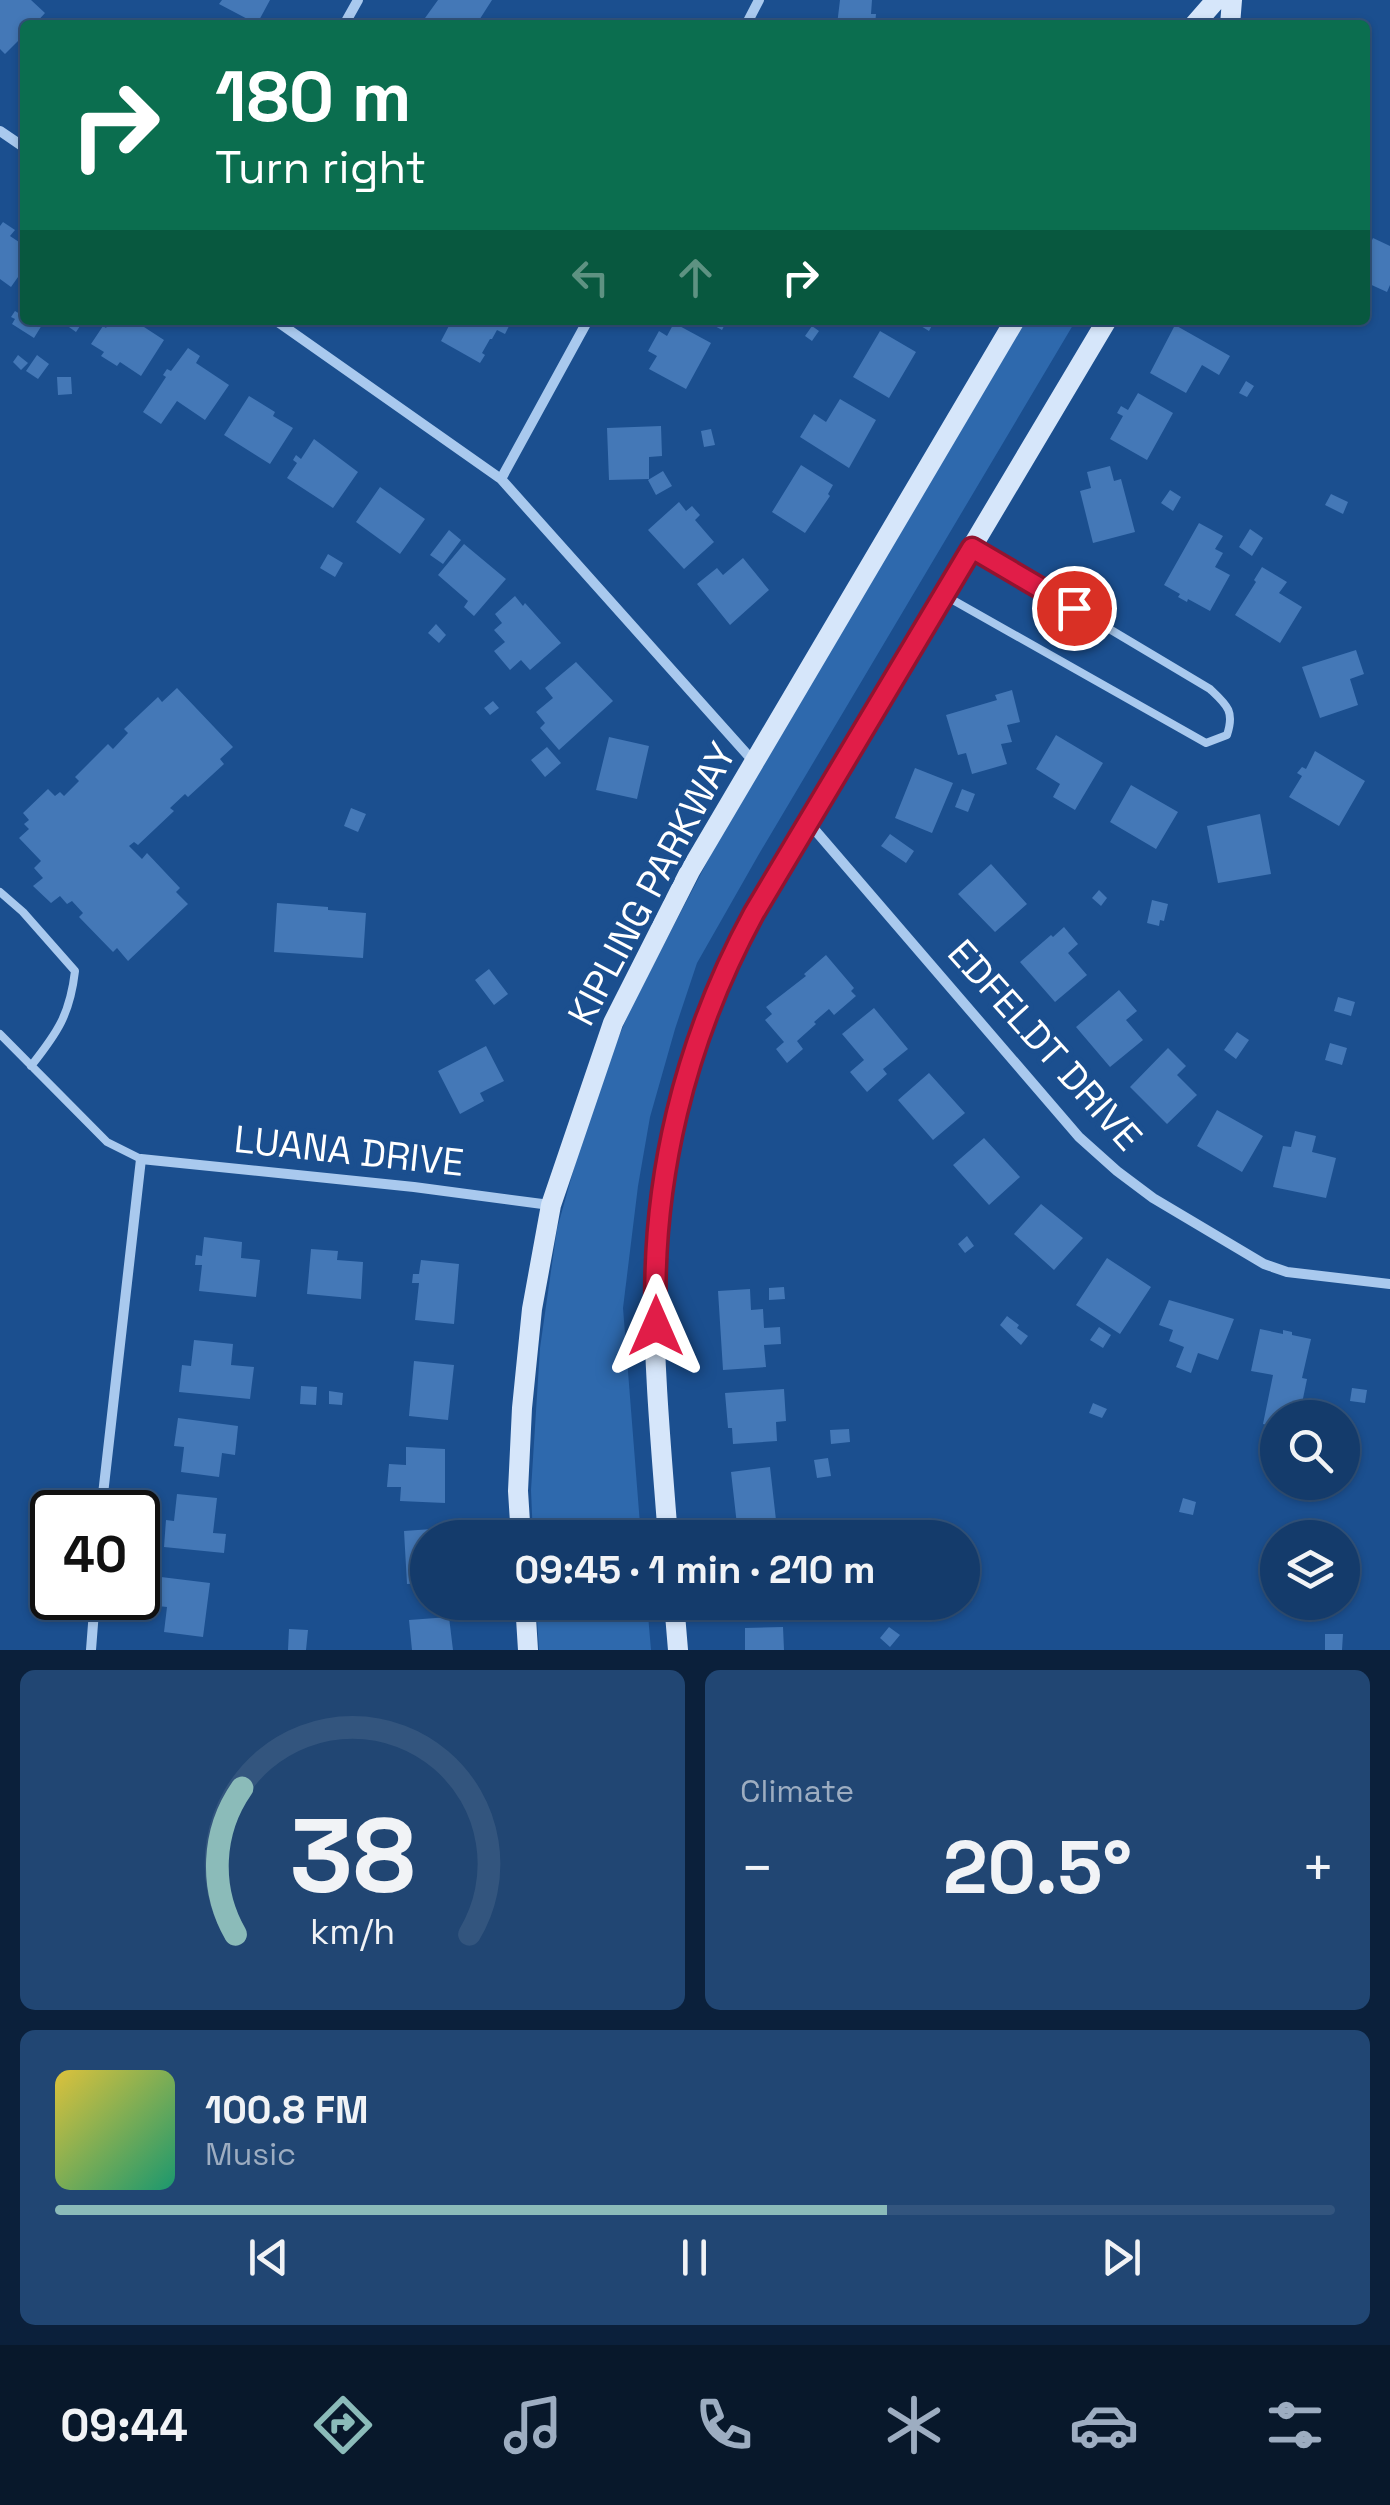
<!DOCTYPE html>
<meta charset="utf-8">
<style>
:root{--surface:#143b6b;--page:#214673;--text:#f1f3f6;--muted:#9dadc1;--line:#33557e;--accent:#8bbbb9}
body{margin:0;font-family:"Space Grotesk",sans-serif;background:var(--page);color:var(--text);height:100vh;display:flex;flex-direction:column;font-size:38px;white-space:nowrap}
*{box-sizing:border-box;margin:0}
p{font-size:32px;color:var(--muted)}
.icon{flex:none;width:55px;height:55px;fill:none;stroke:currentColor;stroke-width:2;stroke-linecap:round;stroke-linejoin:round}
.map{position:relative;height:1650px;overflow:hidden}
.details{display:flex;flex-direction:column;gap:20px;padding:20px;background:#0b203b;flex:1}
.details>*{flex:none}
.banner{position:absolute;left:20px;top:20px;width:1350px;height:305px;border-radius:10px;box-shadow:0 2px 8px #0004,0 0 0 2px var(--line);background:#0b6e4f;color:#fff;overflow:hidden}
.tools{position:absolute;left:1260px;top:1400px;display:grid;gap:20px}
.tools a{display:grid;place-items:center;width:100px;height:100px;border-radius:50%;background:var(--surface);box-shadow:0 2px 8px #0004,0 0 0 2px var(--line);font-size:50px}
.speed{position:absolute;left:30px;top:1490px;display:flex;gap:20px;font-size:50px;font-weight:700;text-align:center}
.speed>*{display:grid;place-content:center;width:130px;height:130px;border-radius:50%;background:var(--surface);box-shadow:0 2px 8px #0004,0 0 0 2px var(--line);line-height:1}
.speed .limit{border:5px solid #111;border-radius:15px;background:#fff;color:#111}
.pin{position:absolute;display:grid;place-items:center;width:85px;height:85px;color:#fff;margin:-42px;border:5px solid #fff;border-radius:50%;box-shadow:0 2px 10px #0007}
.me{position:absolute;width:110px;margin:-55px;rotate:0deg;stroke-linejoin:round;filter:drop-shadow(0 0 8px #0008)}
.turn{display:flex;align-items:center;gap:35px;height:210px;padding:0 30px;font-size:45px}
.turn .icon{width:130px;height:130px;stroke-width:2.5}
.turn b{display:block;font-size:70px;line-height:85px}
.lanes{display:flex;align-items:center;height:95px;padding:0 30px;background:#0003;justify-content:center;gap:50px;direction:ltr}
.lanes .off{opacity:.35}
.big{font-size:75px;font-weight:600;line-height:1.1}
.details .widget{flex:1;display:flex;flex-direction:column;justify-content:center;gap:15px;min-width:0;padding:0 35px;border-radius:15px;background:var(--page)}
.details .dial{align-items:center;gap:0}
.dial svg{height:260px;overflow:visible;fill:none;stroke:var(--line);stroke-width:7;stroke-linecap:round;text-anchor:middle}
.dial text{fill:var(--text);stroke:none}
.song{display:flex;align-items:center;gap:30px}
.cover{width:120px;height:120px;border-radius:15px;background:linear-gradient(135deg,hsl(50 70% 55%),hsl(160 70% 35%))}
.played{height:10px;border-radius:5px;background:linear-gradient(90deg,var(--accent) 65%,var(--line) 65%)}
.keys{display:flex;justify-content:space-around;direction:ltr}
.heat{display:flex;justify-content:space-between;align-items:center;font-size:55px;direction:ltr}
.details .tiles{flex:1;display:grid;gap:20px;grid-template-columns:1fr 1fr}
.widget:last-child{grid-column:span 2}
.trip{position:absolute;left:410px;top:1520px;width:570px;height:100px;border-radius:50px;background:var(--surface);box-shadow:0 2px 8px #0004,0 0 0 2px var(--line);font-weight:600;line-height:100px;text-align:center}
.tabs{display:flex;height:160px;justify-content:space-around;align-items:center;background:#08182b;color:var(--muted)}
.tabs .icon{width:70px;height:70px}
.tabs .selected{color:var(--accent)}
.tabs b{font-size:45px;color:var(--text)}
.map>svg:first-child{display:block}
</style>
<div class="map">
<svg width="1390" height="1650" viewBox="0 0 1390 1650">
<rect width="100%" height="100%" fill="#1b4f8f"/>
<path fill="#2e69ad" d="M1026 320H1076L759 854 697 963 675 1029 650 1117 638 1186 623 1308 641 1537 533 1538 531 1490 540 1348 557 1229 595 1093 633 1003 717 843Z
M536 1603H647L651 1650H539Z"/>
<path fill="#4478b7" d="M0 0H31L45 13 34 25H25V34L5 54 0 49Z
M222 0H270L257 24 219 4Z
M438 0H492L476 25H435L425 18Z
M840 0H872L871 14H876L875 25H837Z
M3 222 15 230 10 236 25 246V267L11 287 0 279V226Z
M1373 238 1390 246V285L1387 292 1365 282V255Z
M25 302V320H45L34 338 12 324 15 319 11 317 15 311 20 314V310Z
M59 320H84L76 332Z
M111 320H138L145 325 144 327 164 340 141 376 120 362 117 366 101 356 104 352 91 344 103 326 106 328Z
M452 320H512L505 334 497 330 492 339H490L482 353 485 355 480 363 441 341Z
M704 320H727L722 330Z
M911 320H935L929 331Z
M674 323 711 343 686 389 649 369 657 356 648 351 659 331 667 336Z
M1175 325 1230 356 1219 375 1202 365 1186 393 1150 373Z
M812 326 819 331 812 341 805 336Z
M880 331 916 352 889 398 853 377Z
M188 348 200 356 196 363 229 385 205 420 177 401 161 424 143 412 166 377 163 375 167 369 171 371Z
M18 355 28 363 21 370 13 362Z
M37 355 49 364 38 379 26 371Z
M57 377H71L72 394 58 395Z
M1246 381 1254 386 1247 397 1239 393Z
M1138 393 1173 413 1147 460 1110 439 1123 416 1117 413 1121 406 1128 410Z
M249 396 275 412 273 416 293 428 270 464 224 435Z
M840 399 876 420 849 468 800 437 814 414 826 422Z
M661 426 662 456 649 457V479L609 480 607 428Z
M711 429 715 445 704 447 701 431Z
M314 439 358 472 333 508 287 478 297 463 293 460 296 455 301 459Z
M801 465 833 485 828 494 830 496 805 533 772 512Z
M1110 466 1114 481 1121 479 1135 532 1093 543 1080 491 1091 488 1087 472Z
M663 471 672 486 656 495 648 480Z
M380 487 425 519 400 554 356 522Z
M1170 490 1181 497 1173 511 1161 503Z
M1331 494 1348 502 1343 514 1325 505Z
M679 502 686 511 692 506 700 515 695 520 714 542 684 569 648 530Z
M1199 523 1223 536 1215 549 1223 553 1215 567 1230 575 1210 611 1188 599 1187 602 1178 597 1180 594 1164 585Z
M1250 529 1263 538 1252 556 1239 547Z
M449 530 461 540 443 564 430 555Z
M464 544 506 579 474 616 464 607 468 601 438 575Z
M328 554 343 563 335 577 320 568Z
M743 558 769 590 730 625 697 584 717 568 723 575Z
M1262 567 1287 582 1279 593 1302 607 1280 643 1235 615 1256 582 1254 580Z
M515 596 523 606 525 603 561 643 530 670 521 660 510 670 494 651 505 642 494 630 502 623 495 614Z
M436 624 446 635 439 643 428 633Z
M1356 650 1364 674 1350 679 1358 705 1320 718 1302 667Z
M576 662 613 701 559 750 540 728 545 723 536 712 553 698 545 688Z
M177 688 233 747 220 759 224 764 188 797 185 794 170 808 174 811 138 845 134 842 129 846 142 859 147 853 180 888 176 892 188 904 128 961 117 948 113 952 79 917 83 913 72 901 67 904 60 896 51 903 33 886 43 878 34 868 41 861 19 838 29 829 24 824 29 820 23 813 48 789 55 796 60 792 64 796 79 781 75 777 108 744 113 749 128 733 124 729 158 697 162 702Z
M1012 690 1020 722 1007 725 1012 742 1001 744 1007 764 972 774 966 753 958 755 946 715 997 700 995 695Z
M493 701 499 708 490 715 484 708Z
M1056 735 1103 763 1075 810 1053 797 1060 784 1036 769Z
M609 737 649 746 637 799 596 790Z
M547 747 561 763 545 777 531 760Z
M1315 751 1365 781 1339 826 1289 797 1302 776 1297 773 1302 767 1306 769Z
M915 768 953 783 932 833 895 818Z
M1131 785 1178 812 1156 849 1110 822Z
M962 789 975 794 968 812 955 807Z
M351 808 366 814 358 832 344 826Z
M1260 814 1271 874 1218 883 1207 826Z
M890 834 914 851 906 863 881 846Z
M991 864 1027 904 995 932 958 894Z
M1099 890 1107 898 1101 906 1092 898Z
M1152 900 1168 904 1164 921 1160 920 1159 926 1147 923Z
M277 903 328 907V910L366 913 363 958 274 952Z
M1064 927 1078 944 1068 953 1087 975 1055 1002 1020 962 1051 935 1053 937Z
M826 955 854 988 851 991 856 996 834 1015 829 1009 814 1022 816 1024 797 1041 803 1049 787 1063 776 1049 784 1042 765 1020 772 1014 766 1007 806 976 804 974Z
M489 969 508 994 494 1005 475 980Z
M1119 990 1137 1011 1126 1020 1143 1040 1110 1067 1076 1027Z
M1338 997 1355 1002 1351 1016 1334 1011Z
M874 1008 908 1049 883 1069 887 1074 867 1092 850 1072 864 1060 842 1034Z
M1237 1032 1249 1040 1236 1059 1224 1050Z
M1330 1043 1347 1048 1342 1065 1325 1060Z
M486 1046 504 1081 480 1093 484 1101 460 1114 438 1071Z
M1168 1048 1186 1066 1177 1075 1197 1095 1167 1124 1130 1087Z
M929 1073 965 1113 933 1140 898 1100Z
M1217 1110 1263 1136 1242 1172 1197 1146Z
M1295 1131 1316 1136 1312 1152 1336 1158 1326 1198 1273 1187 1283 1146 1291 1147Z
M984 1138 1020 1177 989 1205 953 1165Z
M1041 1204 1083 1238 1054 1270 1014 1234Z
M967 1236 974 1246 965 1253 958 1244Z
M204 1237 242 1242 241 1258 260 1260 256 1297 199 1291 202 1265H195L196 1255 202 1256Z
M311 1249 338 1251 337 1260 363 1262 361 1299 307 1294Z
M1107 1258 1151 1287 1120 1334 1076 1305Z
M421 1260 459 1264 454 1324 415 1320 419 1283H412L413 1274H419Z
M784 1287 785 1299 769 1300V1288Z
M750 1289 751 1310 763 1309 764 1328 780 1327 781 1344 764 1345 766 1367 723 1370 718 1291Z
M1169 1300 1234 1319 1218 1360 1198 1353 1191 1373 1176 1367 1184 1347 1169 1341 1173 1330 1159 1325Z
M1007 1316 1019 1325 1017 1328 1028 1336 1021 1345 1000 1325Z
M1099 1327 1111 1335 1103 1348 1090 1340Z
M1260 1329 1283 1334V1330L1292 1332V1335L1311 1339 1302 1378 1307 1379 1299 1418H1278V1427L1263 1424 1273 1375 1251 1371Z
M194 1340 233 1344 231 1365 254 1367 250 1399 179 1392 182 1365 191 1366Z
M414 1361 454 1365 448 1420 409 1416Z
M301 1386 317 1387 316 1405 300 1404Z
M1352 1388 1367 1390 1365 1403 1350 1401Z
M784 1389 786 1421 776 1422 777 1441 733 1444 732 1428H728L725 1393Z
M329 1391 343 1393 342 1405 329 1404Z
M1093 1403 1107 1409 1102 1418 1089 1413Z
M178 1418 238 1426 235 1455 222 1453 219 1477 181 1472 184 1447 174 1446Z
M849 1429 850 1442 831 1444 830 1430Z
M406 1447 445 1449V1503L400 1501 401 1487H387L389 1464 406 1465Z
M828 1458 831 1476 817 1478 814 1460Z
M1345 1458 1356 1460 1355 1471 1343 1470Z
M770 1467 776 1520 737 1525 731 1472Z
M177 1494 217 1498 213 1533 226 1534 224 1553 164 1547 166 1520 174 1521Z
M1183 1498 1196 1502 1193 1515 1179 1512Z
M446 1528V1538H428V1583L407 1584 404 1531Z
M1342 1552 1352 1554 1351 1565 1342 1564Z
M161 1577 210 1583 203 1637 164 1632 167 1607 158 1606Z
M962 1584 975 1585 972 1601 962 1600Z
M449 1617 453 1650H412L409 1620Z
M783 1627 784 1650H745V1628Z
M889 1627 900 1635 890 1647 880 1638Z
M289 1629 308 1630 306 1650H288Z
M1325 1634H1343L1342 1650H1325Z"/>
<g fill="none" stroke-linecap="round" stroke-linejoin="round">
<path stroke="#a9c9ee" stroke-width="8" d="M944 595 1206 743 1227 735C1235 711 1227 705 1210 689L972 547
M0 892 23 912 75 971C70 1014 58 1032 31 1066
M0 1034 107 1142 141 1159"/>
<path stroke="#a9c9ee" stroke-width="10" d="M344 25 358 0
M746 25 759 0
M0 131 25 148
M275 320 501 479 754 762
M501 479 588 320
M808 822 1079 1137 1117 1171 1153 1198 1264 1264 1287 1272 1390 1284
M101 1512 141 1159 414 1187 550 1205
M91 1650 95 1598"/>
<path stroke="#d6e6fa" stroke-width="20" d="M1194 25 1216 0
M1230 25 1232 0
M521 1538 518 1491 522 1408 532 1309 551 1205 613 1023 690 871 1015 320
M668 1538C662 1457 654 1375 654 1294 654 1161 691 1029 754 913L1107 320
M525 1602 528 1650
M674 1602 678 1650"/>
</g>
<g fill="none" stroke-linecap="round" stroke-linejoin="round">
<defs>
<path id="route" d="M656 1326C650 1182 685 1040 754 913L972 548 1074 608"/>
</defs>
<use href="#route" stroke="#92132f" stroke-width="25"/>
<use href="#route" stroke="#e11d48" stroke-width="18"/>
</g>
<g text-anchor="middle" dominant-baseline="central" stroke-width="10" stroke-linejoin="round" paint-order="stroke">
<g font-size="38" fill="#fff" stroke="#1b4f8f">
<text transform="translate(652 884) rotate(-62)">KIPLING PARKWAY</text>
<text transform="translate(1045 1045) rotate(48)">EDFELDT DRIVE</text>
<text transform="translate(349 1151) rotate(6)">LUANA DRIVE</text>
</g>
</g>
</svg>
<div class="tools">
<a><svg class="icon" aria-label="search" viewBox="0 0 24 24"><circle cx="10" cy="10" r="6"/><path d="M15 15l6 6"/></svg></a>
<a><svg class="icon" aria-label="layers" viewBox="0 0 24 24"><path d="M12 4l9 5-9 5-9-5zM3 14l9 5 9-5"/></svg></a>
</div>
<div class="speed"><div class="limit">40</div></div>
<div class="pin" style="left:1074px;top:608px;background:#d93025"><svg class="icon" aria-label="arrive" viewBox="0 0 24 24"><path d="M6 21V4h12l-3 4 3 4H6"/></svg></div>
<svg class="me" style="left:656px;top:1326px" viewBox="-20 -20 40 40"><path d="M0-17L14 15 0 8-14 15z" fill="#e11d48" stroke="#fff" stroke-width="4"/></svg>
<div class="trip">09:45 · 1 min · 210 m</div>
<div class="banner">
<div class="turn"><svg class="icon" aria-label="right" viewBox="0 0 24 24"><path d="M7 20v-9h11M14 6l5 5-5 5"/></svg><div><b>180 m</b>Turn right</div></div>
<div class="lanes"><svg class="icon off" aria-label="left" viewBox="0 0 24 24"><path d="M17 20v-9H6M10 6l-5 5 5 5"/></svg><svg class="icon off" aria-label="ahead" viewBox="0 0 24 24"><path d="M12 20V5M6 11l6-6 6 6"/></svg><svg class="icon" aria-label="right" viewBox="0 0 24 24"><path d="M7 20v-9h11M14 6l5 5-5 5"/></svg></div>
</div>
</div>
<section class="details">
<div class="tiles">
<div class="widget dial"><svg viewBox="0 0 100 80">
<path d="M14 69A42 42 0 1 1 86 69"/>
<path d="M14 69A42 42 0 0 1 16 24" stroke="#8bbbb9"/>
<text x="50" y="56" font-size="32" font-weight="700">38</text>
<text x="50" y="72" font-size="11">km/h</text>
</svg></div>
<div class="widget"><p>Climate</p>
<div class="heat"><a>−</a><b class="big">20.5°</b><a>+</a></div>
</div>
<div class="widget">
<div class="song"><i class="cover"></i><div><b>100.8 FM</b><p>Music</p></div></div>
<div class="played"></div>
<div class="keys"><svg class="icon" aria-label="previous" viewBox="0 0 24 24"><path d="M18 5L8 12l10 7zM5 5v14"/></svg><svg class="icon" aria-label="pause" viewBox="0 0 24 24"><path d="M8 5v14M16 5v14"/></svg><svg class="icon" aria-label="next" viewBox="0 0 24 24"><path d="M6 5l10 7-10 7zM19 5v14"/></svg></div>
</div>
</div>
</section>
<nav class="tabs">
<b>09:44</b>
<svg class="icon selected" aria-label="directions" viewBox="0 0 24 24"><path d="M12 3l9 9-9 9-9-9zM9 14v-3h6M13 9l2 2-2 2"/></svg>
<svg class="icon" aria-label="music" viewBox="0 0 24 24"><path d="M9 18V5l10-2v13"/><circle cx="6" cy="18" r="3"/><circle cx="16" cy="16" r="3"/></svg>
<svg class="icon" aria-label="phone" viewBox="0 0 24 24"><path d="M5 4h4l2 5-3 2q2 4 5 5l2-3 5 2v4C11 20 4 13 5 4z"/></svg>
<svg class="icon" aria-label="climate" viewBox="0 0 24 24"><path d="M12 3v18M4 7l16 10M4 17L20 7"/></svg>
<svg class="icon" aria-label="car" viewBox="0 0 24 24"><path d="M5 17H2v-5l4-1 3-4h7l3 4 3 1v5h-3M9 17h6M6 11h13"/><circle cx="7" cy="17" r="2"/><circle cx="17" cy="17" r="2"/></svg>
<svg class="icon" aria-label="filters" viewBox="0 0 24 24"><path d="M4 7h16M4 17h16"/><circle cx="9" cy="7" r="2"/><circle cx="15" cy="17" r="2"/></svg>
</nav>
